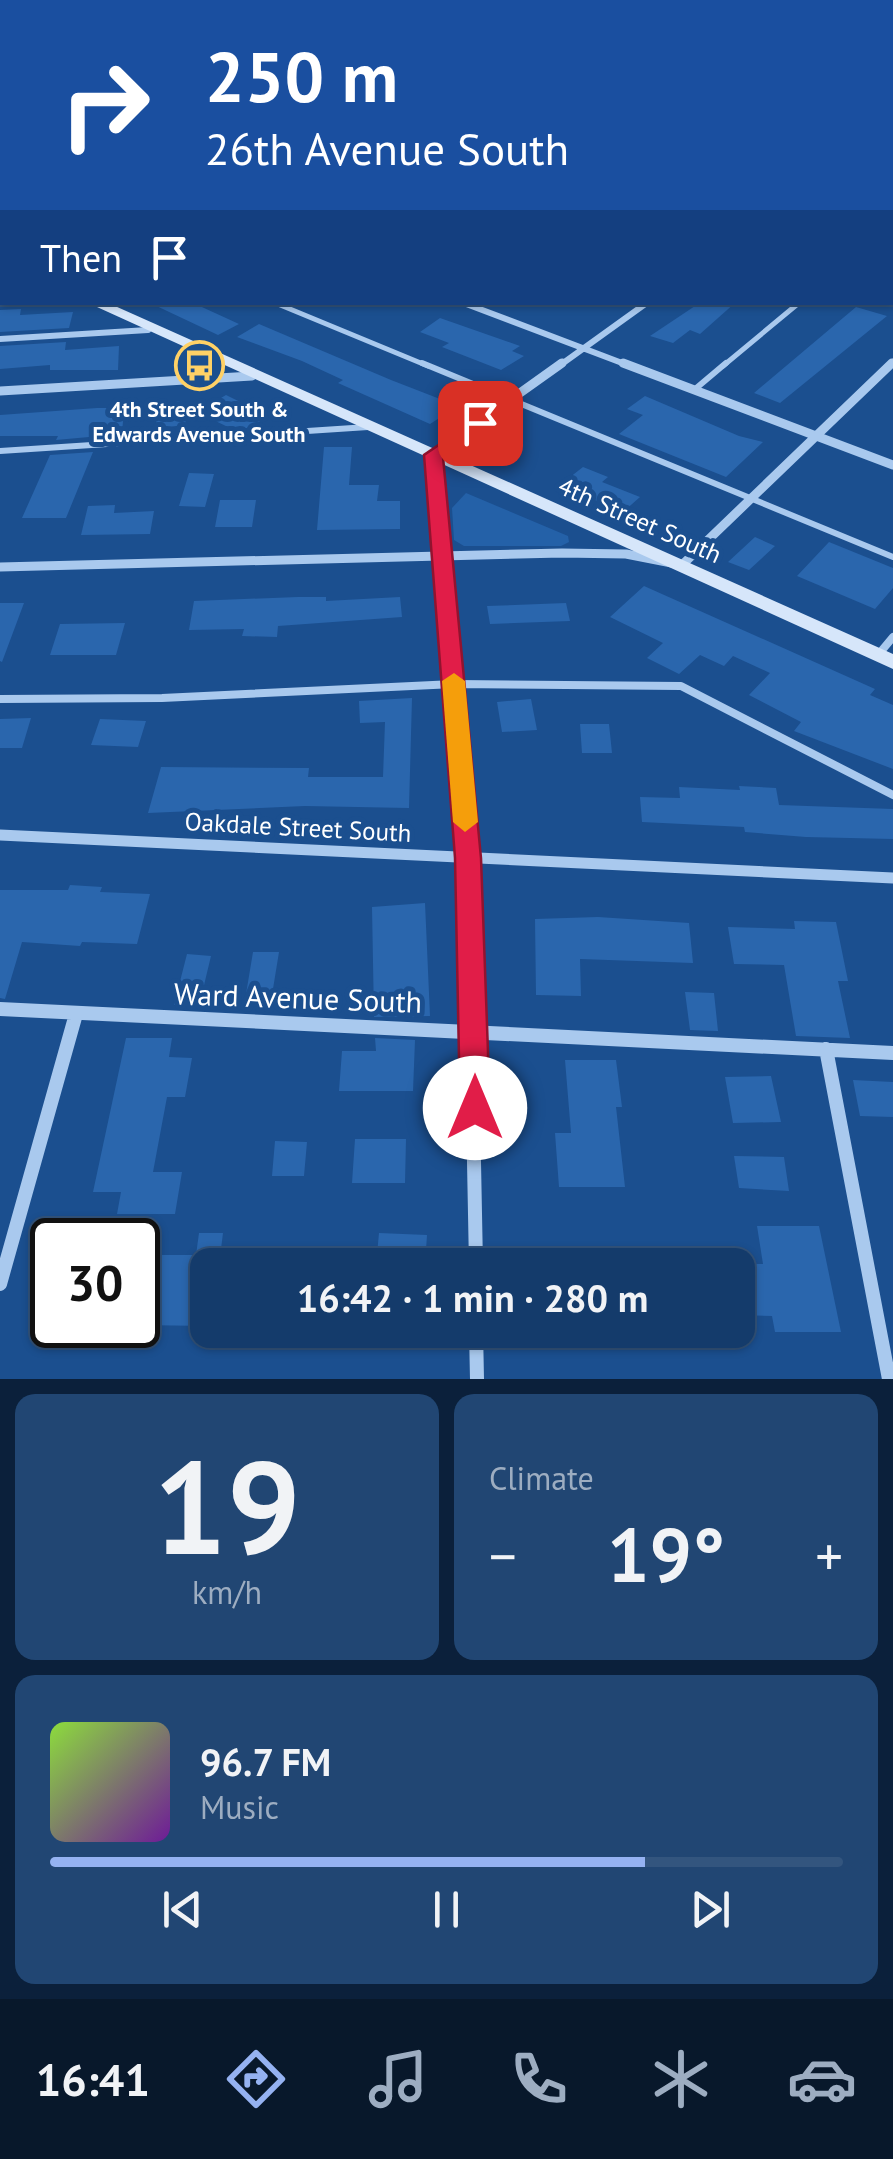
<!DOCTYPE html>
<meta charset="utf-8">
<style>
:root{--surface:#143b6b;--page:#214673;--text:#f1f3f6;--muted:#9dadc1;--line:#33557e;--accent:#95b2f1}
body{margin:0;font-family:"PT Sans",sans-serif;background:var(--page);color:var(--text);height:100vh;display:flex;flex-direction:column;font-size:38px;white-space:nowrap}
*{box-sizing:border-box;margin:0}
p{font-size:32px;color:var(--muted)}
.icon{flex:none;width:55px;height:55px;fill:none;stroke:currentColor;stroke-width:2;stroke-linecap:round;stroke-linejoin:round}
.map{position:relative;height:1379px;overflow:hidden}
.side{display:flex;flex-direction:column;gap:15px;padding:15px;background:#0b203b;flex:1}
.side>*{flex:none}
.banner{position:absolute;left:0px;top:0px;width:895px;height:305px;box-shadow:0 2px 8px #0004,0 0 0 2px var(--line);background:#1a4fa0;color:#fff;overflow:hidden}
.speed{position:absolute;left:30px;top:1218px;display:flex;gap:20px;font-size:50px;font-weight:700;text-align:center}
.speed>*{display:grid;place-content:center;width:130px;height:130px;border-radius:50%;background:var(--surface);box-shadow:0 2px 8px #0004,0 0 0 2px var(--line);line-height:1}
.speed .limit{border:5px solid #111;border-radius:15px;background:#fff;color:#111}
.pin{position:absolute;display:grid;place-items:center;width:85px;height:85px;color:#fff;margin:-42px;border-radius:20px;box-shadow:0 5px 15px #0006}
.me{position:absolute;width:110px;margin:-55px;rotate:0deg;stroke-linejoin:round;filter:drop-shadow(0 0 8px #0008)}
.turn{display:flex;align-items:center;gap:35px;height:210px;padding:0 40px;font-size:45px}
.turn .icon{width:130px;height:130px;stroke-width:2.5}
.turn b{display:block;font-size:70px;line-height:85px}
.then{display:flex;align-items:center;height:95px;padding:0 40px;background:#0003;gap:20px;font-size:38px}
.big{font-size:75px;font-weight:600;line-height:1.1}
.side .tile{flex:1;display:flex;flex-direction:column;justify-content:center;gap:15px;min-width:0;padding:0 35px;border-radius:20px;background:var(--page)}
.side .dial{align-items:center;gap:0}
.dial b{font-size:130px;line-height:1}
.song{display:flex;align-items:center;gap:30px}
.cover{width:120px;height:120px;border-radius:15px;background:linear-gradient(135deg,hsl(90 70% 55%),hsl(280 70% 35%))}
.played{height:10px;border-radius:5px;background:linear-gradient(90deg,var(--accent) 75%,var(--line) 75%)}
.keys{display:flex;justify-content:space-around;direction:ltr}
.heat{display:flex;justify-content:space-between;align-items:center;font-size:55px;direction:ltr}
.side .tiles{flex:1;display:grid;gap:15px;grid-template-columns:1fr 1fr}
.tile:last-child{grid-column:span 2}
.trip{position:absolute;left:190px;top:1248px;width:565px;height:100px;border-radius:20px;background:var(--surface);box-shadow:0 2px 8px #0004,0 0 0 2px var(--line);font-weight:600;line-height:100px;text-align:center}
.tabs{display:flex;height:160px;justify-content:space-around;align-items:center;background:#08182b;color:var(--muted)}
.tabs .icon{width:70px;height:70px}
.tabs .current{color:var(--accent)}
.tabs b{font-size:45px;color:var(--text)}
.map>svg:first-child{display:block}
</style>
<div class="map">
<svg width="893" height="1379" viewBox="0 0 893 1379">
<rect width="100%" height="100%" fill="#1b4f8f"/>
<path fill="#2461a8" d="M466 493 568 536 569 542 561 546H464L454 540 452 508Z"/>
<path fill="#2a66ad" d="M148 302H191L239 324 218 335Z
M701 302H736L700 334 690 330 673 343 650 336Z
M856 307 887 316 780 403 754 393Z
M21 309 20 315 73 312 69 328 0 332V310Z
M440 318 520 346 512 351 524 356 501 370 442 347 449 343 420 332Z
M259 324 391 380 458 406 430 424 338 383 343 380 302 361 237 337Z
M66 342 65 350 119 346 118 370H50V365L0 369V346Z
M226 395 269 416 249 428 232 429 197 412Z
M645 396 739 436 763 442 726 477 619 434 643 415 627 409Z
M182 401 186 425 157 428 154 404Z
M97 408H124L122 434 56 440 58 436H0V415Z
M324 447H352L349 485H379L377 501H400V529L317 530Z
M93 452 66 518H22L50 455Z
M583 467 608 477 602 482 640 497 623 512 560 485Z
M189 473 214 474 205 507 179 506Z
M220 500H256L252 527H215Z
M115 505 114 513 154 511 150 534 81 535 88 506Z
M755 537 775 546 749 570 728 562Z
M829 542 893 568V588L875 609 797 576Z
M644 586 875 689 870 695 893 705V769L794 731 801 722 749 695 770 673 733 656 724 666 700 655 679 674 647 658 663 643 610 617Z
M298 597H326V601L400 597 402 617 278 626 277 637 242 636 244 629 189 630 194 601Z
M0 603H24L2 662 0 661Z
M566 603 570 621 490 624 487 606Z
M125 623 116 655H50L60 624Z
M412 698 409 808 305 806 148 813 161 767 309 768 308 777H383L385 722 360 723 359 701Z
M531 699 537 730 502 732 497 702Z
M31 718 22 748H0V719Z
M100 719 146 721 138 747 91 745Z
M580 724H609L612 753H582Z
M739 786 776 788 779 805 893 809V839L806 837 745 832 744 827 642 822 640 797 680 798 679 787 740 790Z
M70 885 102 887 100 892 150 894 137 944 82 942 80 946 22 942 5 999 0 998V890H68Z
M425 903 430 1016 374 1017 372 907Z
M598 917 689 923 693 963 580 959 581 996 536 995 535 919Z
M794 921 836 922 848 981H838L850 1038 796 1036 784 965 734 964 728 927 795 929Z
M253 952H279L272 995 246 994Z
M187 954 211 956 199 1006 174 1005Z
M685 992 714 993 718 1031 690 1030Z
M126 1038H172L169 1057 192 1058 185 1097H167L153 1172H182L175 1214H117L121 1192H93Z
M375 1038 415 1040 413 1091H339L342 1051H376Z
M565 1060H616L622 1107H616L625 1187H559L555 1133H571Z
M771 1076 781 1122 733 1123 725 1077Z
M853 1080 893 1082V1117L860 1116Z
M355 1139H406L405 1183H352Z
M275 1141 307 1142 304 1176H272Z
M734 1156 784 1157 789 1191 739 1188Z
M757 1226H819L841 1332H775L772 1316 738 1315V1264H763Z
M199 1233H223L219 1265H208V1326L138 1325V1255H196Z
M379 1233 427 1235 425 1265H376Z"/>
<g fill="none" stroke-linecap="round" stroke-linejoin="round">
<path stroke="#a9c9ee" stroke-width="4" d="M90 1 97 2
M348 2 355 0"/>
<path stroke="#a9c9ee" stroke-width="5" d="M273 302 428 366
M723 366 800 302"/>
<path stroke="#a9c9ee" stroke-width="6" d="M422 363 893 557
M694 390 726 363
M0 451 368 427"/>
<path stroke="#a9c9ee" stroke-width="8" d="M878 655 893 637
M0 699 162 698 454 684 681 686 893 795"/>
<path stroke="#a9c9ee" stroke-width="5" d="M248 2 255 0
M447 2 454 0
M652 2 658 0
M863 2 872 0"/>
<path stroke="#a9c9ee" stroke-width="6" d="M461 302 630 366
M0 339 148 330
M559 366 648 302
M889 366 893 362"/>
<path stroke="#a9c9ee" stroke-width="9" d="M623 363 893 465
M0 391 252 376
M0 567 562 553 626 554 682 565 892 363
M448 626 433 455 562 363"/>
<path stroke="#a9c9ee" stroke-width="11" d="M448 623 468 857 470 957
M0 835 893 878"/>
<path stroke="#a9c9ee" stroke-width="14" d="M470 955 476 1265
M0 1009 893 1053
M826 1049 889 1379
M0 1284 76 1014
M476 1330 477 1379"/>
<path fill="#d6e6fa" fill-rule="evenodd" d="M0 3 2 4V10L0 9Z
M892 121H893V127H892Z
M86 302H106L893 654V669Z"/>
</g>
<path fill="#e11d48" stroke="#92132f" stroke-width="2.5" d="M480 417 486 419V427L443 457 481 858 490 1108 485 1118 475 1122 464 1118 460 1108 455 858 424 455Z"/>
<path fill="#f59e0b" d="M454 673 465 681 478 822 465 832 453 822 442 681Z"/>
<defs>
<symbol id="bus-ring" viewBox="-11 -11 22 22"><circle r="9.5" fill="#1b4f8f" stroke="#ffd166" stroke-width="1.5"/><path d="M-5-6H5V4H4V6H2V4H-2V6H-4V4H-5ZM-3.5-4V0h7V-4ZM-3.5 1.2v1.5H-2V1.2ZM2 1.2v1.5H3.5V1.2Z" fill="#ffd166"/></symbol>
</defs>
<g fill-rule="evenodd">
<use href="#bus-ring" x="172" y="338" width="55" height="55"/>
</g>
<g text-anchor="middle" dominant-baseline="central" stroke-width="10" stroke-linejoin="round" paint-order="stroke">
<g font-size="22" font-weight="bold" fill="#fff" stroke="#1b4f8f">
<text x="199" y="409">4th Street South &amp;<tspan x="199" dy="25">Edwards Avenue South</tspan></text>
</g>
<g font-size="25" fill="#fff" stroke="#1b4f8f">
<text transform="translate(640 520) rotate(24)">4th Street South</text>
<text transform="translate(298 827) rotate(3)">Oakdale Street South</text>
</g>
<g font-size="30" fill="#fff" stroke="#1b4f8f">
<text transform="translate(298 997) rotate(2)">Ward Avenue South</text>
</g>
</g>
</svg>
<div class="speed"><div class="limit">30</div></div>
<div class="pin" style="left:480px;top:423px;background:#d93025"><svg class="icon" aria-label="arrive" viewBox="0 0 24 24"><path d="M6 21V4h12l-3 4 3 4H6"/></svg></div>
<svg class="me" style="left:475px;top:1108px" viewBox="-20 -20 40 40"><circle r="19" fill="#fff"/><path d="M0-13L10 11 0 6-10 11z" fill="#e11d48"/></svg>
<div class="trip">16:42 · 1 min · 280 m</div>
<div class="banner">
<div class="turn"><svg class="icon" aria-label="right" viewBox="0 0 24 24"><path d="M7 20v-9h11M14 6l5 5-5 5"/></svg><div><b>250 m</b>26th Avenue South</div></div>
<div class="then">Then<svg class="icon" aria-label="arrive" viewBox="0 0 24 24"><path d="M6 21V4h12l-3 4 3 4H6"/></svg></div>
</div>
</div>
<section class="side">
<div class="tiles">
<div class="tile dial"><b>19</b><p>km/h</p></div>
<div class="tile"><p>Climate</p>
<div class="heat"><a>−</a><b class="big">19°</b><a>+</a></div>
</div>
<div class="tile">
<div class="song"><i class="cover"></i><div><b>96.7 FM</b><p>Music</p></div></div>
<div class="played"></div>
<div class="keys"><svg class="icon" aria-label="previous" viewBox="0 0 24 24"><path d="M18 5L8 12l10 7zM5 5v14"/></svg><svg class="icon" aria-label="pause" viewBox="0 0 24 24"><path d="M8 5v14M16 5v14"/></svg><svg class="icon" aria-label="next" viewBox="0 0 24 24"><path d="M6 5l10 7-10 7zM19 5v14"/></svg></div>
</div>
</div>
</section>
<nav class="tabs">
<b>16:41</b>
<svg class="icon current" aria-label="directions" viewBox="0 0 24 24"><path d="M12 3l9 9-9 9-9-9zM9 14v-3h6M13 9l2 2-2 2"/></svg>
<svg class="icon" aria-label="music" viewBox="0 0 24 24"><path d="M9 18V5l10-2v13"/><circle cx="6" cy="18" r="3"/><circle cx="16" cy="16" r="3"/></svg>
<svg class="icon" aria-label="phone" viewBox="0 0 24 24"><path d="M5 4h4l2 5-3 2q2 4 5 5l2-3 5 2v4C11 20 4 13 5 4z"/></svg>
<svg class="icon" aria-label="climate" viewBox="0 0 24 24"><path d="M12 3v18M4 7l16 10M4 17L20 7"/></svg>
<svg class="icon" aria-label="car" viewBox="0 0 24 24"><path d="M5 17H2v-5l4-1 3-4h7l3 4 3 1v5h-3M9 17h6M6 11h13"/><circle cx="7" cy="17" r="2"/><circle cx="17" cy="17" r="2"/></svg>
</nav>
